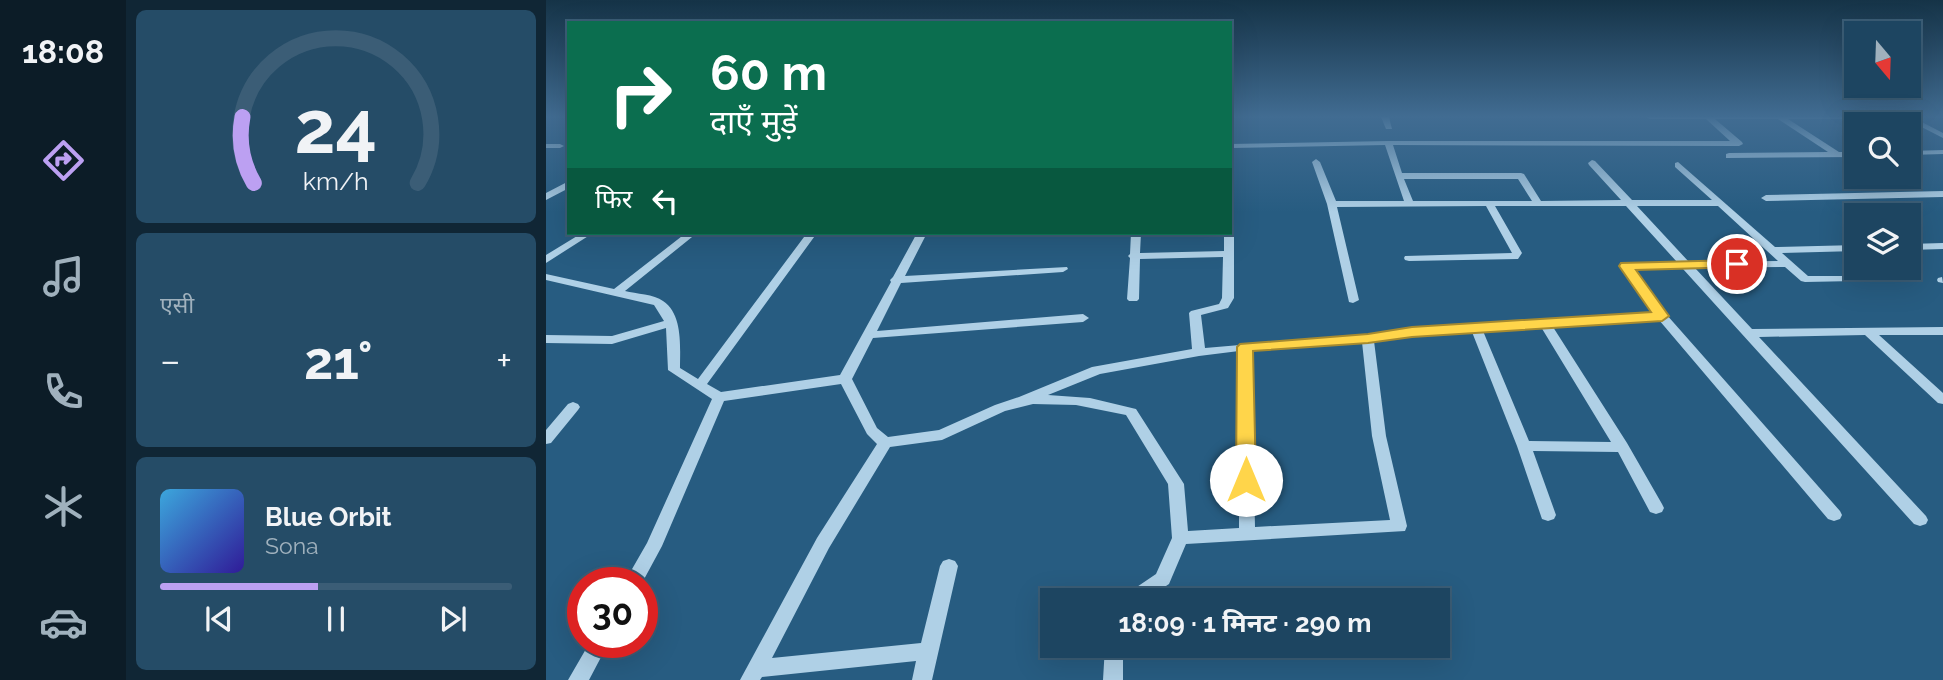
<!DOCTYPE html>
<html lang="hi">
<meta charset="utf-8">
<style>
:root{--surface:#1d4561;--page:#254c67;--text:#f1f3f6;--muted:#a0b1bd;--line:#3b5d76;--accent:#bca0f2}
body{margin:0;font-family:Raleway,"Noto Sans Devanagari",sans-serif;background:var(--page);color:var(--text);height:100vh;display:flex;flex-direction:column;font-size:26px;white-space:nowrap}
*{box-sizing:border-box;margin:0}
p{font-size:23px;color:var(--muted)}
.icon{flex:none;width:38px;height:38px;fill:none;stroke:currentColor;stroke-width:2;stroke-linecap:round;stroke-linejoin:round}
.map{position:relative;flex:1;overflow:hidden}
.panel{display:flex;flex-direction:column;gap:10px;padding:10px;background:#102635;width:420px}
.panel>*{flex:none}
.top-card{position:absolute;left:21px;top:21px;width:665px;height:214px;border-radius:0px;box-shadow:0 7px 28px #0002,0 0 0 2px var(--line);background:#0b6e4f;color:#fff;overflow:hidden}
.needle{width:46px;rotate:161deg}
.buttons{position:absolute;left:1298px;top:21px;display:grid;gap:14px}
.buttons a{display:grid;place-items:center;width:77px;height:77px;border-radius:0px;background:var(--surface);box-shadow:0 7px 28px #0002,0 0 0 2px var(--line);font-size:35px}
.speed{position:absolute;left:21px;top:567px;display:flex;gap:14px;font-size:35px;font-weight:700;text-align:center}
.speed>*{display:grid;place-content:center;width:91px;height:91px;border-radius:50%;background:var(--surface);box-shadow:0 7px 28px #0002,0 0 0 2px var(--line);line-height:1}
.speed .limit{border:10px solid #d22;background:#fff;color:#111}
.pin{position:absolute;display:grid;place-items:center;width:60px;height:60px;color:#fff;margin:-30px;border:4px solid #fff;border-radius:50%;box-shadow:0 2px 7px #0007}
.me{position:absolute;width:77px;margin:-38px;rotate:0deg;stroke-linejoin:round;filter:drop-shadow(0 0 5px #0008)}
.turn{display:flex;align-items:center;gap:24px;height:147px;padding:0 28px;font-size:32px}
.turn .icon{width:91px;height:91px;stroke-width:2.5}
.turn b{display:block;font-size:49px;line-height:60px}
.then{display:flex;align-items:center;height:66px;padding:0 28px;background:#0003;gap:14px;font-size:26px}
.big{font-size:52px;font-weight:700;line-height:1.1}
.panel .widget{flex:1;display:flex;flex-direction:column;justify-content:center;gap:10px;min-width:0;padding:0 24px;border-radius:10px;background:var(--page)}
.panel .dial{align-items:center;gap:0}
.dial svg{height:182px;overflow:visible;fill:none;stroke:var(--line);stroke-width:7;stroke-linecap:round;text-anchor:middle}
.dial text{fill:var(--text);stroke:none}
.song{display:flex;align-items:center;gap:21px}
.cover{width:84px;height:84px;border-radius:10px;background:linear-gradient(135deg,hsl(200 70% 55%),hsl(250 70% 35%))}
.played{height:7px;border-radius:4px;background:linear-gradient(90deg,var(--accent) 45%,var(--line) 45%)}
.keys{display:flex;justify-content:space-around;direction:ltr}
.heat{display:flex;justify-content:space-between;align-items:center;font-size:38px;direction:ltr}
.trip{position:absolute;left:494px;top:588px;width:410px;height:70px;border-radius:0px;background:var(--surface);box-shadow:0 7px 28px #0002,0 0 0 2px var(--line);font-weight:700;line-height:70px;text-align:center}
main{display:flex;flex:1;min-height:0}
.menu{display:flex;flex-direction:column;width:126px;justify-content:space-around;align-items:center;background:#0c1c27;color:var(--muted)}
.menu .icon{width:49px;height:49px}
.menu .on{color:var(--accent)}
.menu b{font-size:32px;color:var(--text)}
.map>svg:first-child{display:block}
</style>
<main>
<nav class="menu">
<b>18:08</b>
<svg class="icon on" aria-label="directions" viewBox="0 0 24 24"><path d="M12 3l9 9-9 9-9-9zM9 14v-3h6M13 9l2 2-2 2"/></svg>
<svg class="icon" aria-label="music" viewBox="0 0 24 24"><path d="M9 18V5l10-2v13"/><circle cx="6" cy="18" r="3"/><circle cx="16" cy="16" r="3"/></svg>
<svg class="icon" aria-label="phone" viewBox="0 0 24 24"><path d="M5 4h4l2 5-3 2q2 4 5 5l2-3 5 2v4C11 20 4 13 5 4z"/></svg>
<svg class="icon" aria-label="climate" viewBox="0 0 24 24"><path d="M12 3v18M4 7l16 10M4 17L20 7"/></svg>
<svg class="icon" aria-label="car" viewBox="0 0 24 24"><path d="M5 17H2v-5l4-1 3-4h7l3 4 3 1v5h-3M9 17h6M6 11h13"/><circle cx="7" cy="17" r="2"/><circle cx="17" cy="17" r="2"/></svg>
</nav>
<section class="panel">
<div class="widget dial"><svg viewBox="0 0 100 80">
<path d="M14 69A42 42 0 1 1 86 69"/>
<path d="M14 69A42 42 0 0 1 9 40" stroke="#bca0f2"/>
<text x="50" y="56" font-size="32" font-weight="700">24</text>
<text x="50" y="72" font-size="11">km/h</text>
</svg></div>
<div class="widget"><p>एसी</p>
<div class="heat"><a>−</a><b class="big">21°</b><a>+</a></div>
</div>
<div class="widget">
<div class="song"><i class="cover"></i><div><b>Blue Orbit</b><p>Sona</p></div></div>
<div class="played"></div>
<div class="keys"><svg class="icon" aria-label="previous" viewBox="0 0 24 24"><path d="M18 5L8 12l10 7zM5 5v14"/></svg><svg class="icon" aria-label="pause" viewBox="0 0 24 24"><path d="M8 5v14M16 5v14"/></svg><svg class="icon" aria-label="next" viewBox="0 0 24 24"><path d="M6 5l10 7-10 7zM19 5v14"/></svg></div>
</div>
</section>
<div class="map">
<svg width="1397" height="680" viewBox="0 0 1397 680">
<rect width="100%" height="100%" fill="#275c81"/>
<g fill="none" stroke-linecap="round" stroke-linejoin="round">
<path fill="#afd0e6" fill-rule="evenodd" d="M835 117H843L846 129H840Z
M1100 117H1334L1330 119H1242L1293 152H1311V157L1180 158V154L1183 153 1282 152 1232 119H1169L1196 142 1197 144 1193 146 847 145 856 173H975L978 174 995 201 1075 200 1043 165 1042 163 1046 160 1049 161 1086 200H1166L1129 167V163L1132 162 1229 247 1311 245V251L1236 253 1262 276H1314L1315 278 1310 281 1259 282 1255 281 1239 267 1149 268 1206 329 1397 327V335H1333L1397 393V404L1392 403 1319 335 1213 337 1380 516 1382 520 1380 524 1374 526 1368 524 1137 269H1088L1120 314 1294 511 1296 515 1294 519 1288 521 1282 519 1113 320 1007 327 1081 443 1116 504 1118 508 1116 512 1110 514 1104 512 1072 452 987 451 1010 515 1008 519 1002 521 996 519 971 446 926 332 866 336 828 341 840 436 861 526 859 531 640 544 623 584 599 600H576L579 595 610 574 626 538 622 484 580 415 530 405 487 404 459 411 396 440 344 447 283 548 226 658 375 643 394 566 397 561 403 559 409 561 412 566 386 680H366L370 661 216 677 214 680H194L271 538 331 444 321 434 295 384 178 401 116 546 96 583H78L101 543 166 399 122 370 120 328 66 344 0 343V335L66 336 118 321 108 305 0 280V274L68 289 140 233H151L79 291C90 294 108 294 117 301 137 314 134 347 134 368L152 379 261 233H271L161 384 175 392 294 375 345 282 344 280 347 277 371 233H381L359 276 521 267 522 269 517 272 355 283 331 331 537 314 543 318 537 322 327 338 306 379 331 428 342 437 393 430 449 405 473 397 546 367 646 349 643 313 645 311 673 304 676 298 677 257 594 259 593 299 591 301H583L581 299 584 258 582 256 584 254 585 233H595L594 253 678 251V233H684V230L688 233V298L682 308 655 315 659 348 822 334 866 328 1108 313 1075 266 1080 263 1131 262 1080 206H949L976 253 972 259 863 261 859 260 858 258 859 256 966 253 940 206 791 207 813 300 807 303 803 302 781 204 766 162 770 159 774 162 790 201H858L839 145 684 148V144L842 141H1184L1160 119H1104ZM858 179H972L986 201H867ZM1091 206H1172L1232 261 1143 262ZM995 327 1065 442 983 441 937 331ZM816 342 826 436 844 520 709 527 705 350ZM693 351V528L642 531 638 484 590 409 544 398 502 395 554 374 653 356Z
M1356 117H1366L1397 133V138Z
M0 144H14L18 146 14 148H0Z
M1397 150V154L1363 155V151Z
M23 181V188L0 200V193Z
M1397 191V197L1220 201 1215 198 1220 195Z
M36 233H47L0 263V255Z
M1397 243V249L1363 250V244Z
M1396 277 1397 283 1392 282 1391 280 1392 278Z
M27 402 32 404 34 407 32 410 5 443 0 444V430L22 404Z
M44 642H63L43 680H22Z
M559 646H577V680H557Z"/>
</g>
<linearGradient id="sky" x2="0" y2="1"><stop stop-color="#153347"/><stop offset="0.55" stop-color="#416c92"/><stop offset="1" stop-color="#416c92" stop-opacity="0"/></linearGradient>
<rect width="1397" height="212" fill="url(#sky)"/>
<path fill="#ffd54a" stroke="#a68a30" stroke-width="2" d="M1191 260 1196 261V267L1090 270 1123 316 1116 321 866 337 822 343 707 351 710 480 707 486 700 488 693 486 690 480 691 347 694 344 822 334 866 327 1105 312 1073 266 1075 263Z"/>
</svg>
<div class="buttons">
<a><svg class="needle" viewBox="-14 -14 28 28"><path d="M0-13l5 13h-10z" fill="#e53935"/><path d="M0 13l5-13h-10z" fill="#a0b1bd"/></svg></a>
<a><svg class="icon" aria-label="search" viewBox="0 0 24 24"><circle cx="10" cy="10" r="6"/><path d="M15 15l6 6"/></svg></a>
<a><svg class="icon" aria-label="layers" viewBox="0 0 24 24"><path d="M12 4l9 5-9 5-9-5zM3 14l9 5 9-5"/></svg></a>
</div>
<div class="speed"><div class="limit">30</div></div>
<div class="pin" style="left:1191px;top:264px;background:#d93025"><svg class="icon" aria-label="arrive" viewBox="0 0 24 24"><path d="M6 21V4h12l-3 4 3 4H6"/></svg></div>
<svg class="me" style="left:700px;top:480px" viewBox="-20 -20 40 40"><circle r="19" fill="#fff"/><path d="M0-13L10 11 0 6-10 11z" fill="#ffd54a"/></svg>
<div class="trip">18:09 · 1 मिनट · 290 m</div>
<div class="top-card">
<div class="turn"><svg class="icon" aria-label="right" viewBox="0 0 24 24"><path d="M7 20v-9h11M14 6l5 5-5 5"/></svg><div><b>60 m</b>दाएँ मुड़ें</div></div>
<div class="then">फिर<svg class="icon" aria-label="left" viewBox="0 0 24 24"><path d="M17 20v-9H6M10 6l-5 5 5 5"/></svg></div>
</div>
</div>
</main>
